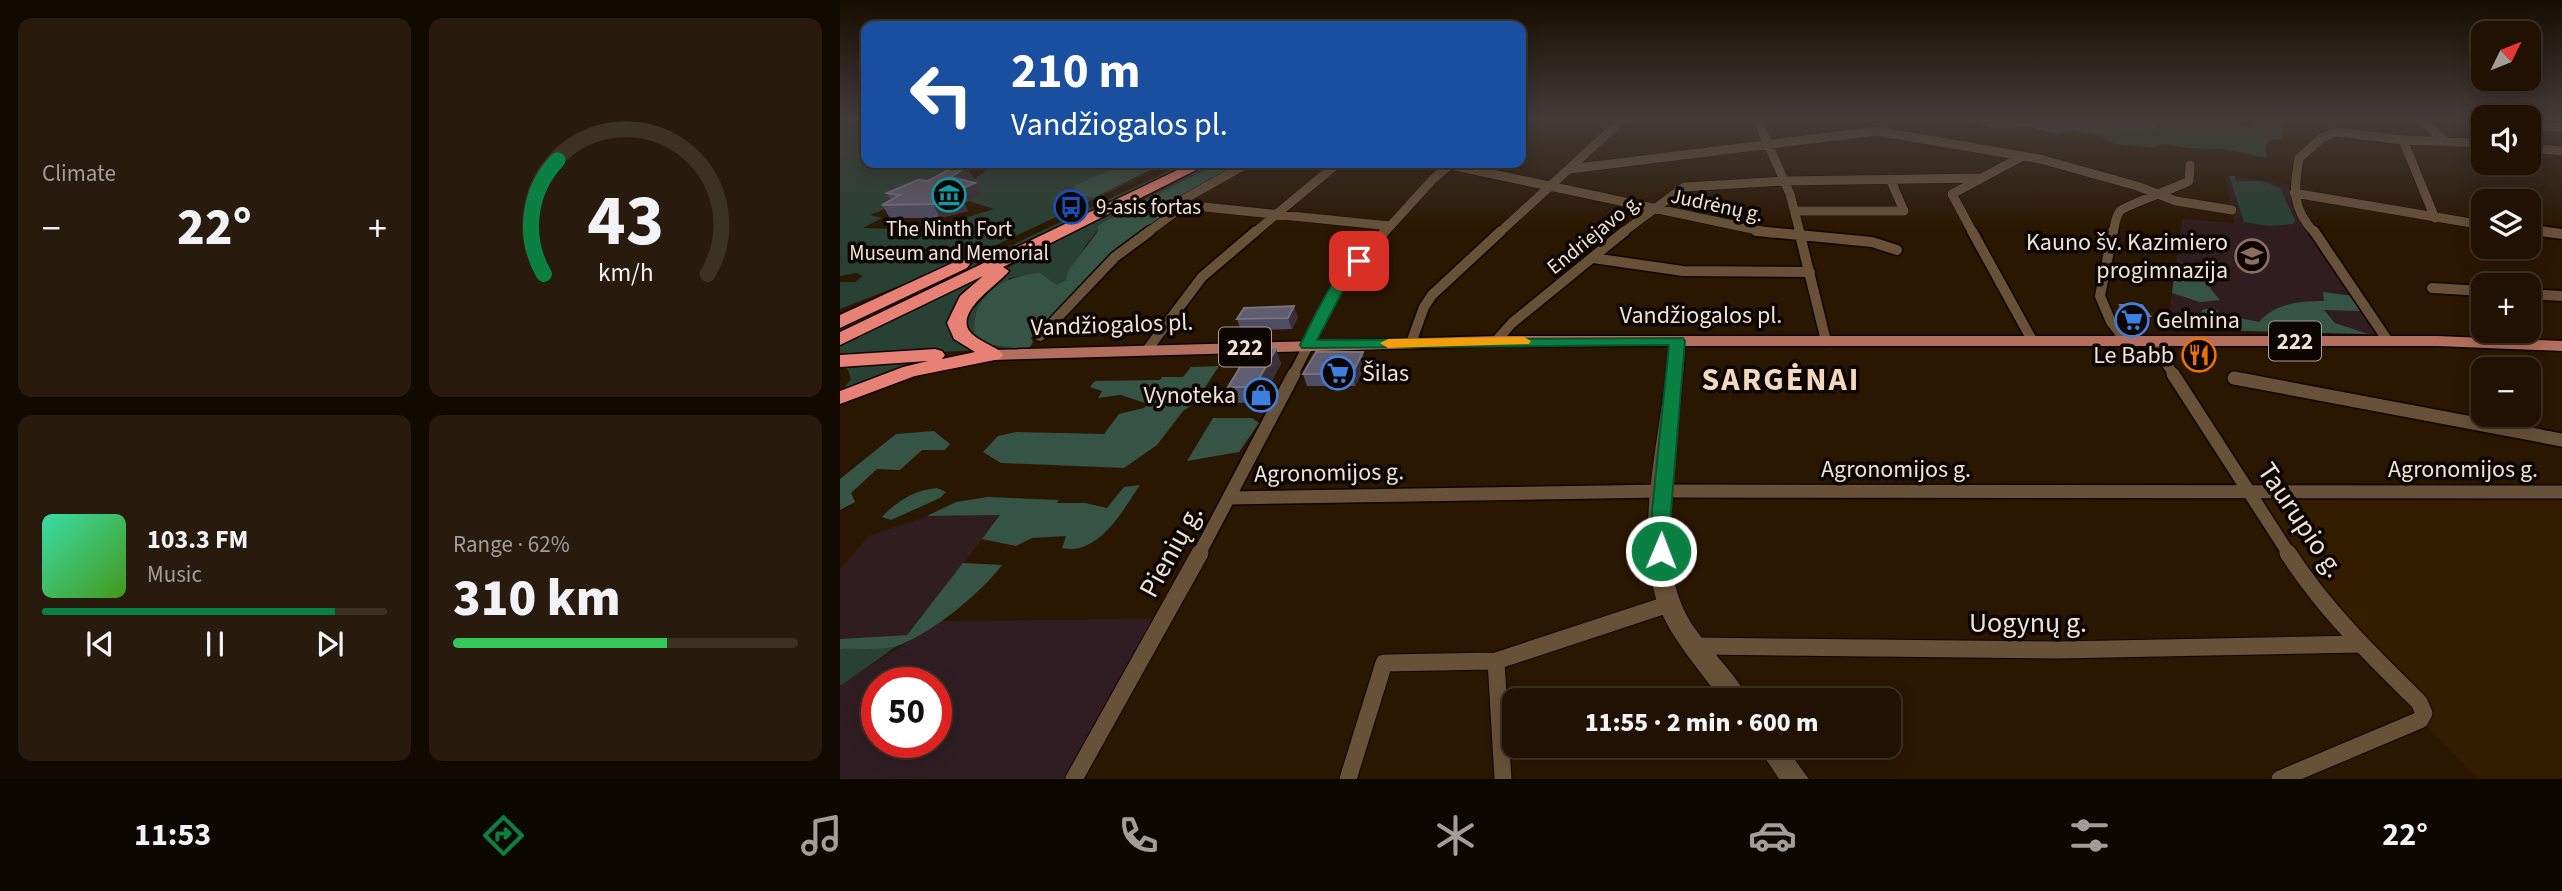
<!DOCTYPE html>
<meta charset="utf-8">
<style>
:root{--surface:#201102;--page:#281a0c;--text:#f1f3f6;--muted:#a29d99;--line:#3d3124;--accent:#0b8043}
body{margin:0;font-family:"Source Sans 3",sans-serif;background:var(--page);color:var(--text);height:100vh;display:flex;flex-direction:column;font-size:26px;white-space:nowrap}
*{box-sizing:border-box;margin:0}
p{font-size:23px;color:var(--muted)}
.icon{flex:none;width:38px;height:38px;fill:none;stroke:currentColor;stroke-width:2;stroke-linecap:round;stroke-linejoin:round}
.map{position:relative;flex:1;overflow:hidden}
.details{display:flex;flex-direction:column;gap:18px;padding:18px;background:#120901;width:840px}
.details>*{flex:none}
.banner{position:absolute;left:21px;top:21px;width:665px;height:147px;border-radius:14px;box-shadow:0 4px 18px #0003,0 0 0 2px var(--line);background:#1a4fa0;color:#fff;overflow:hidden}
.needle{width:46px;rotate:47deg}
.fabs{position:absolute;left:1631px;top:21px;display:grid;gap:14px}
.fabs a{display:grid;place-items:center;width:70px;height:70px;border-radius:14px;background:var(--surface);box-shadow:0 4px 18px #0003,0 0 0 2px var(--line);font-size:35px}
.speed{position:absolute;left:21px;top:667px;display:flex;gap:14px;font-size:35px;font-weight:700;text-align:center}
.speed>*{display:grid;place-content:center;width:91px;height:91px;border-radius:50%;background:var(--surface);box-shadow:0 4px 18px #0003,0 0 0 2px var(--line);line-height:1}
.speed .limit{border:10px solid #d22;background:#fff;color:#111}
.pin{position:absolute;display:grid;place-items:center;width:60px;height:60px;color:#fff;margin:-30px;border-radius:14px;box-shadow:0 4px 10px #0006}
.me{position:absolute;width:77px;margin:-38px;rotate:1deg;stroke-linejoin:round;filter:drop-shadow(0 0 5px #0008)}
.turn{display:flex;align-items:center;gap:24px;height:147px;padding:0 35px;font-size:32px}
.turn .icon{width:91px;height:91px;stroke-width:2.5}
.turn b{display:block;font-size:49px;line-height:60px}
.big{font-size:52px;font-weight:800;line-height:1.1}
.details .card{flex:1;display:flex;flex-direction:column;justify-content:center;gap:10px;min-width:0;padding:0 24px;border-radius:14px;background:var(--page)}
.details .dial{align-items:center;gap:0}
.dial svg{height:182px;overflow:visible;fill:none;stroke:var(--line);stroke-width:7;stroke-linecap:round;text-anchor:middle}
.dial text{fill:var(--text);stroke:none}
.song{display:flex;align-items:center;gap:21px}
.cover{width:84px;height:84px;border-radius:10px;background:linear-gradient(135deg,hsl(160 70% 55%),hsl(100 70% 35%))}
.played{height:7px;border-radius:4px;background:linear-gradient(90deg,var(--accent) 85%,var(--line) 85%)}
.keys{display:flex;justify-content:space-around;direction:ltr}
.heat{display:flex;justify-content:space-between;align-items:center;font-size:38px;direction:ltr}
.charge{height:10px;border-radius:5px;background:linear-gradient(90deg,#34c759 62%,var(--line) 0)}
.details .tiles{flex:1;display:grid;gap:18px;grid-template-columns:repeat(2,1fr)}
.trip{position:absolute;left:662px;top:688px;width:399px;height:70px;border-radius:14px;background:var(--surface);box-shadow:0 4px 18px #0003,0 0 0 2px var(--line);font-weight:800;line-height:70px;text-align:center}
.menu{display:flex;height:112px;justify-content:space-around;align-items:center;background:#0d0701;color:var(--muted)}
.menu .icon{width:49px;height:49px}
.menu .selected{color:var(--accent)}
.menu b{font-size:32px;color:var(--text)}
main{display:flex;flex:1;min-height:0}
.map>svg:first-child{display:block}
</style>
<main>
<section class="details">
<div class="tiles">
<div class="card"><p>Climate</p>
<div class="heat"><a>−</a><b class="big">22°</b><a>+</a></div>
</div>
<div class="card dial"><svg viewBox="0 0 100 80">
<path d="M14 69A42 42 0 1 1 86 69"/>
<path d="M14 69A42 42 0 0 1 20 19" stroke="#0b8043"/>
<text x="50" y="56" font-size="32" font-weight="700">43</text>
<text x="50" y="72" font-size="11">km/h</text>
</svg></div>
<div class="card">
<div class="song"><i class="cover"></i><div><b>103.3 FM</b><p>Music</p></div></div>
<div class="played"></div>
<div class="keys"><svg class="icon" aria-label="previous" viewBox="0 0 24 24"><path d="M18 5L8 12l10 7zM5 5v14"/></svg><svg class="icon" aria-label="pause" viewBox="0 0 24 24"><path d="M8 5v14M16 5v14"/></svg><svg class="icon" aria-label="next" viewBox="0 0 24 24"><path d="M6 5l10 7-10 7zM19 5v14"/></svg></div>
</div>
<div class="card"><p>Range · 62%</p><b class="big">310 km</b><div class="charge"></div></div>
</div>
</section>
<div class="map">
<svg width="1722" height="779" viewBox="0 0 1722 779">
<rect width="100%" height="100%" fill="#2a1702"/>
<path fill="#331c00" d="M1722 492V779H1638L1580 720 1584 713 1520 644 1410 493Z"/>
<path fill="#2f1d23" fill-rule="evenodd" d="M317 619 227 779H0V685L101 621ZM37 682H96V742H37Z"/>
<path fill="#301d1f" d="M1385 175 1448 184 1452 206 1462 223 1474 235 1536 334 1327 329 1342 219 1394 223Z
M161 515 67 635 0 639V569L29 536 87 516Z"/>
<path fill="#294035" fill-rule="evenodd" d="M0 119H26V163H286L233 186 240 195 253 198 330 163 118 263 0 309V282H15L23 276 16 273 0 276ZM144 163 156 164 118 190 129 201 154 209 87 230 23 228 42 218 30 215 108 182Z
M1263 119 1287 132 1316 129 1317 122H1332L1333 119H1383L1396 127 1413 123 1412 119H1442V139L1429 140 1425 148 1427 158 1382 149 1348 148 1322 144 1314 148 1275 144 1256 134 1264 130Z
M345 163H357L0 335V327Z
M372 163H389L361 172 265 221 246 245 226 280 217 285 200 273 170 278 136 324 134 337 155 346 188 350 148 347 130 338 123 312 165 270 189 255 265 215 287 208Z
M1389 176H1395L1396 181H1422L1440 188 1455 220 1453 224 1430 226 1404 222Z
M168 261 171 262 142 282 114 313 134 350 0 359V346Z
M121 356 0 393 11 379 8 370 0 363Z
M58 645 2 685H0V649Z"/>
<path fill="#365446" d="M325 163 253 198 240 195 233 186 283 164Z
M389 163H404L332 200 341 208 249 276 191 338 193 342 188 350 144 344 134 337C135 329 134 317 137 310 149 284 175 275 200 273L217 285 226 280 228 271 258 231V226L265 221 361 172Z
M1334 276 1362 278 1380 300 1360 302 1332 293Z
M1483 292 1513 296 1522 311 1484 310 1495 323 1528 334 1363 330 1358 324 1362 310 1374 307 1380 314 1419 322C1436 303 1460 301 1484 301Z
M379 366 355 403 343 411 317 445 284 468 161 463 143 452 158 436 176 432 264 434 279 414 304 408 308 404 281 395 258 398 262 391 250 387 255 381 320 380 322 377H343L351 367Z
M373 418H412L419 423 399 452 347 461Z
M94 431 110 444 105 450H82L60 470 37 469 11 493 15 502 0 510V479L56 434Z
M300 485C283 510 259 556 222 548L226 536 192 538 176 546 142 539 160 515 87 516 116 502 148 497 219 500 217 503H245L267 508 284 487Z
M97 488 106 492 100 498 51 520 42 517C57 501 74 490 97 488Z
M123 563 162 565C140 594 94 631 60 645 43 651 18 648 0 649V639L67 635Z"/>
<path fill="#305459" d="M1117 119H1263L1264 130 1256 134 1229 130 1218 134 1188 127 1152 128Z
M1267 119H1333L1330 124 1317 122 1316 129 1287 132 1274 130Z"/>
<g fill="none" stroke-linecap="round" stroke-linejoin="round">
<defs>
<path id="street-far3" d="M917 119 950 194 960 233
M1580 119 1604 140
M1689 124 1722 128
M1563 140 1595 218
M1689 148 1722 151
M610 165 931 233
M730 169 1036 131 1200 159 1297 186 1336 201 1392 210
M1454 193 1643 225
M344 205 339 202 408 163
M345 205 550 226
M955 211H1064L1050 179
M1689 230 1715 233
M307 233 345 205
M414 233 498 163
M544 233 593 179 612 163
M659 233 782 120 789 119
M782 233 844 187 945 181 1141 178
M1133 233 1112 194 1183 156
M1273 233C1275 226 1275 217 1280 211 1284 206 1338 187 1349 181L1350 165
M1475 233C1451 208 1454 190 1459 158L1482 138 1496 132 1563 140 1643 143"/>
<path id="street-far2" d="M916 231 1032 242 1057 250
M959 231 986 341
M1132 231 1192 340
M1273 231 1260 296 1271 322 1286 341
M1474 231 1548 341
M1700 231 1722 234
M753 258 843 271 970 272
M1592 288 1643 291
M1689 294 1722 296
M200 336 275 257 310 231
M656 341 672 323 785 231
M1312 341 1334 375
M571 343 584 307 592 295 661 231
M307 350 362 277 416 231
M453 375 503 278 545 231"/>
<path id="street-far1" d="M1333 374 1449 554
M1394 378 1722 440
M390 498 823 491 1722 492
M359 554 454 374"/>
<path id="street" d="M856 646 1218 650 1520 644
M656 661 663 779
M234 779 360 553
M508 779 544 663 656 661 829 604
M1440 779 1580 720 1584 713 1579 702C1532 656 1484 609 1448 553"/>
<path id="secondary" d="M837 336 845 341C844 419 812 531 841 603 855 640 892 665 909 700H881C859 669 830 638 817 602 792 527 825 420 829 341Z
M917 746H945L969 779H939Z"/>
<path id="primary" d="M656 336H1597L1722 341V351L1597 346H656L153 360 144 355 153 350Z"/>
<path id="highway" d="M352 163H370L163 267 169 271C159 284 112 313 131 333 138 340 151 345 160 351L163 355 160 359 75 376 0 404V391L63 367 88 361 0 367V355L95 349 102 351 105 355 102 359 135 352 114 339 107 323 120 296 143 276 0 345V332Z
M121 259 127 260 130 264 127 268 0 328V315Z"/>
</defs>
<use href="#street-far3" stroke="#110300" stroke-width="10"/>
<use href="#street-far2" stroke="#110300" stroke-width="13"/>
<use href="#street-far1" stroke="#110300" stroke-width="16"/>
<use href="#street" stroke="#110300" stroke-width="19"/>
<use href="#secondary" stroke="#110300" stroke-width="2"/>
<use href="#primary" stroke="#110300" stroke-width="3"/>
<use href="#highway" stroke="#110300" stroke-width="3"/>
<use href="#street-far3" stroke="#675139" stroke-width="9"/>
<use href="#street-far2" stroke="#675139" stroke-width="10"/>
<use href="#street-far1" stroke="#675139" stroke-width="13"/>
<use href="#street" stroke="#675139" stroke-width="17"/>
<use href="#secondary" fill="#675139" fill-rule="evenodd"/>
<use href="#primary" fill="#b46e5e" fill-rule="evenodd"/>
<use href="#highway" fill="#e78176" fill-rule="evenodd"/>
</g>
<path fill="#4f4d64" d="M134 179 130 181 142 196 124 203 128 211 100 218H50L42 205 51 200 47 193 88 181Z
M1280 305 1310 316 1307 323H1284L1277 312Z
M458 317 452 329 401 331 397 319Z
M436 349 441 364 420 402 394 403 388 387Z
M526 364 515 386H467L463 374Z"/>
<path fill="#393137" d="M127 166 134 179 118 190 111 177Z
M135 183 142 196 124 203 128 211 100 218 93 204 116 191Z
M454 306 458 317 452 329 448 318Z
M436 349 441 364 420 402 414 387Z
M523 352 526 364 515 386 512 374Z"/>
<path fill="#605d70" stroke="#777280" stroke-width="2" d="M122 163H125L127 166 111 177 135 183 116 191 121 197 93 204 42 205 60 195 47 193 78 180 88 181Z
M1280 305H1302L1310 316H1287Z
M454 306 448 318 397 319 404 308Z
M411 349H436L414 387H388Z
M476 352H523L512 374H463Z"/>
<linearGradient id="sky" x2="0" y2="1"><stop stop-color="#170d01"/><stop offset="0.52" stop-color="#443c39"/><stop offset="1" stop-color="#443c39" stop-opacity="0"/></linearGradient>
<rect width="1722" height="228" fill="url(#sky)"/>
<path fill="#0b8043" stroke="#07532c" stroke-width="2" d="M519 257 525 261 509 279 477 340 843 338 845 341 831 511 830 551 827 556 821 558 814 556 811 551 812 511 829 345 462 348 460 345C472 323 496 265 519 257Z"/>
<path fill="#f59e0b" d="M684 337 691 341 689 344 548 348 540 343 548 339Z"/>
<defs>
<symbol id="museum-ring" viewBox="-11 -11 22 22"><circle r="9.5" fill="#0c0501" stroke="#0f9aa8" stroke-width="1.5"/><path d="M0-6L6-3V-2H-6V-3ZM-5-1h2V3h-2ZM-1-1h2V3h-2ZM3-1h2V3H3ZM-6 4H6V6H-6Z" fill="#0f9aa8"/></symbol>
<symbol id="bus-ring" viewBox="-11 -11 22 22"><circle r="9.5" fill="#0c0501" stroke="#1a4fb4" stroke-width="1.5"/><path d="M-5-6H5V4H4V6H2V4H-2V6H-4V4H-5ZM-3.5-4V0h7V-4ZM-3.5 1.2v1.5H-2V1.2ZM2 1.2v1.5H3.5V1.2Z" fill="#1a4fb4"/></symbol>
<symbol id="school-ring" viewBox="-11 -11 22 22"><circle r="9.5" fill="#0c0501" stroke="#8d6e63" stroke-width="1.5"/><path d="M0-5L7-2L0 1L-7-2ZM-4 1L0 2.5L4 1V4Q0 6-4 4Z" fill="#8d6e63"/></symbol>
<symbol id="supermarket-ring" viewBox="-11 -11 22 22"><circle r="9.5" fill="#0c0501" stroke="#3f7fe0" stroke-width="1.5"/><path d="M-6-5.5h2.5l.6 2H6L4.5 2H-2.5L-4.4-4H-6ZM-1.5 3.2a1.3 1.3 0 1 0 .1 0ZM3 3.2a1.3 1.3 0 1 0 .1 0Z" fill="#3f7fe0"/></symbol>
<symbol id="restaurant-ring" viewBox="-11 -11 22 22"><circle r="9.5" fill="#0c0501" stroke="#e8710a" stroke-width="1.5"/><path d="M-5-6h1v4h1v-4h1v4h1v-4h1v5L-1.5 .5V6h-2V.5L-5-1ZM5-6V6H3V1.5H1.5Q1.5-4 5-6Z" fill="#e8710a"/></symbol>
<symbol id="shop-ring" viewBox="-11 -11 22 22"><circle r="9.5" fill="#0c0501" stroke="#3f7fe0" stroke-width="1.5"/><path d="M-5-2.5h2.3a2.7 3.5 0 0 1 5.4 0H5L5.5 6h-11ZM-1.5-2.5h3a1.5 2.3 0 0 0-3 0Z" fill="#3f7fe0"/></symbol>
</defs>
<g fill-rule="evenodd">
<use href="#museum-ring" x="90" y="176" width="38" height="38"/>
<use href="#bus-ring" x="212" y="188" width="38" height="38"/>
<use href="#school-ring" x="1393" y="237" width="38" height="38"/>
<use href="#supermarket-ring" x="1273" y="301" width="38" height="38"/>
<use href="#restaurant-ring" x="1340" y="336" width="38" height="38"/>
<use href="#supermarket-ring" x="479" y="354" width="38" height="38"/>
<use href="#shop-ring" x="402" y="376" width="38" height="38"/>
</g>
<g text-anchor="middle" dominant-baseline="central" stroke-width="7" stroke-linejoin="round" paint-order="stroke">
<g font-size="21" fill="#f0e3d6" stroke="#0c0501">
<text transform="translate(877 205) rotate(12)">Judrėnų g.</text>
<text transform="translate(754 234) rotate(-39)">Endriejavo g.</text>
</g>
<g font-size="21" fill="#f0e3d6" stroke="#0c0501" text-anchor="start">
<text x="256" y="207">9-asis fortas</text>
<text x="109" y="229" text-anchor="middle">The Ninth Fort<tspan x="109" dy="24">Museum and Memorial</tspan></text>
</g>
<g fill="#0c0501" stroke="#aca096" stroke-width="2">
<rect x="1429" y="321.5" width="52" height="39" rx="5"/>
<rect x="379" y="327.5" width="52" height="39" rx="5"/>
</g>
<g font-size="23" font-weight="bold" fill="#f0e3d6">
<text x="1455" y="341">222</text>
<text x="405" y="347">222</text>
</g>
<g font-size="24" fill="#f0e3d6" stroke="#0c0501" text-anchor="end">
<text x="1388" y="242">Kauno šv. Kazimiero<tspan x="1388" dy="28">progimnazija</tspan></text>
<text x="1316" y="320" text-anchor="start">Gelmina</text>
<text x="1334" y="355">Le Babb</text>
<text x="522" y="373" text-anchor="start">Šilas</text>
<text x="396" y="395">Vynoteka</text>
</g>
<g font-size="24" fill="#f0e3d6" stroke="#0c0501">
<text x="861" y="315">Vandžiogalos pl.</text>
<text transform="translate(272 325) rotate(-2)">Vandžiogalos pl.</text>
<text x="1056" y="469">Agronomijos g.</text>
<text x="1623" y="469">Agronomijos g.</text>
<text transform="translate(489 473) rotate(-1)">Agronomijos g.</text>
</g>
<g font-size="28" fill="#f0e3d6" stroke="#0c0501">
<text transform="translate(1461 520) rotate(56)">Taurupio g.</text>
<text transform="translate(331 551) rotate(-61)">Pienių g.</text>
<text x="1188" y="623">Uogynų g.</text>
</g>
<g font-size="32" font-weight="bold" letter-spacing="2" fill="#f2d8bd" stroke="#0c0501">
<text x="941" y="380">SARGĖNAI</text>
</g>
</g>
</svg>
<div class="fabs">
<a><svg class="needle" viewBox="-14 -14 28 28"><path d="M0-13l5 13h-10z" fill="#e53935"/><path d="M0 13l5-13h-10z" fill="#a29d99"/></svg></a>
<a><svg class="icon" aria-label="sound" viewBox="0 0 24 24"><path d="M4 9h4l5-4v14l-5-4H4zM17 9q2 3 0 6"/></svg></a>
<a><svg class="icon" aria-label="layers" viewBox="0 0 24 24"><path d="M12 4l9 5-9 5-9-5zM3 14l9 5 9-5"/></svg></a>
<a>+</a>
<a>−</a>
</div>
<div class="speed"><div class="limit">50</div></div>
<div class="pin" style="left:519px;top:261px;background:#d93025"><svg class="icon" aria-label="arrive" viewBox="0 0 24 24"><path d="M6 21V4h12l-3 4 3 4H6"/></svg></div>
<svg class="me" style="left:821px;top:551px" viewBox="-20 -20 40 40"><circle r="17" fill="#0b8043" stroke="#fff" stroke-width="3"/><path d="M0-11L8 9 0 5-8 9z" fill="#fff"/></svg>
<div class="trip">11:55 · 2 min · 600 m</div>
<div class="banner">
<div class="turn"><svg class="icon" aria-label="left" viewBox="0 0 24 24"><path d="M17 20v-9H6M10 6l-5 5 5 5"/></svg><div><b>210 m</b>Vandžiogalos pl.</div></div>
</div>
</div>
</main>
<nav class="menu">
<b>11:53</b>
<svg class="icon selected" aria-label="directions" viewBox="0 0 24 24"><path d="M12 3l9 9-9 9-9-9zM9 14v-3h6M13 9l2 2-2 2"/></svg>
<svg class="icon" aria-label="music" viewBox="0 0 24 24"><path d="M9 18V5l10-2v13"/><circle cx="6" cy="18" r="3"/><circle cx="16" cy="16" r="3"/></svg>
<svg class="icon" aria-label="phone" viewBox="0 0 24 24"><path d="M5 4h4l2 5-3 2q2 4 5 5l2-3 5 2v4C11 20 4 13 5 4z"/></svg>
<svg class="icon" aria-label="climate" viewBox="0 0 24 24"><path d="M12 3v18M4 7l16 10M4 17L20 7"/></svg>
<svg class="icon" aria-label="car" viewBox="0 0 24 24"><path d="M5 17H2v-5l4-1 3-4h7l3 4 3 1v5h-3M9 17h6M6 11h13"/><circle cx="7" cy="17" r="2"/><circle cx="17" cy="17" r="2"/></svg>
<svg class="icon" aria-label="filters" viewBox="0 0 24 24"><path d="M4 7h16M4 17h16"/><circle cx="9" cy="7" r="2"/><circle cx="15" cy="17" r="2"/></svg>
<b>22°</b>
</nav>
